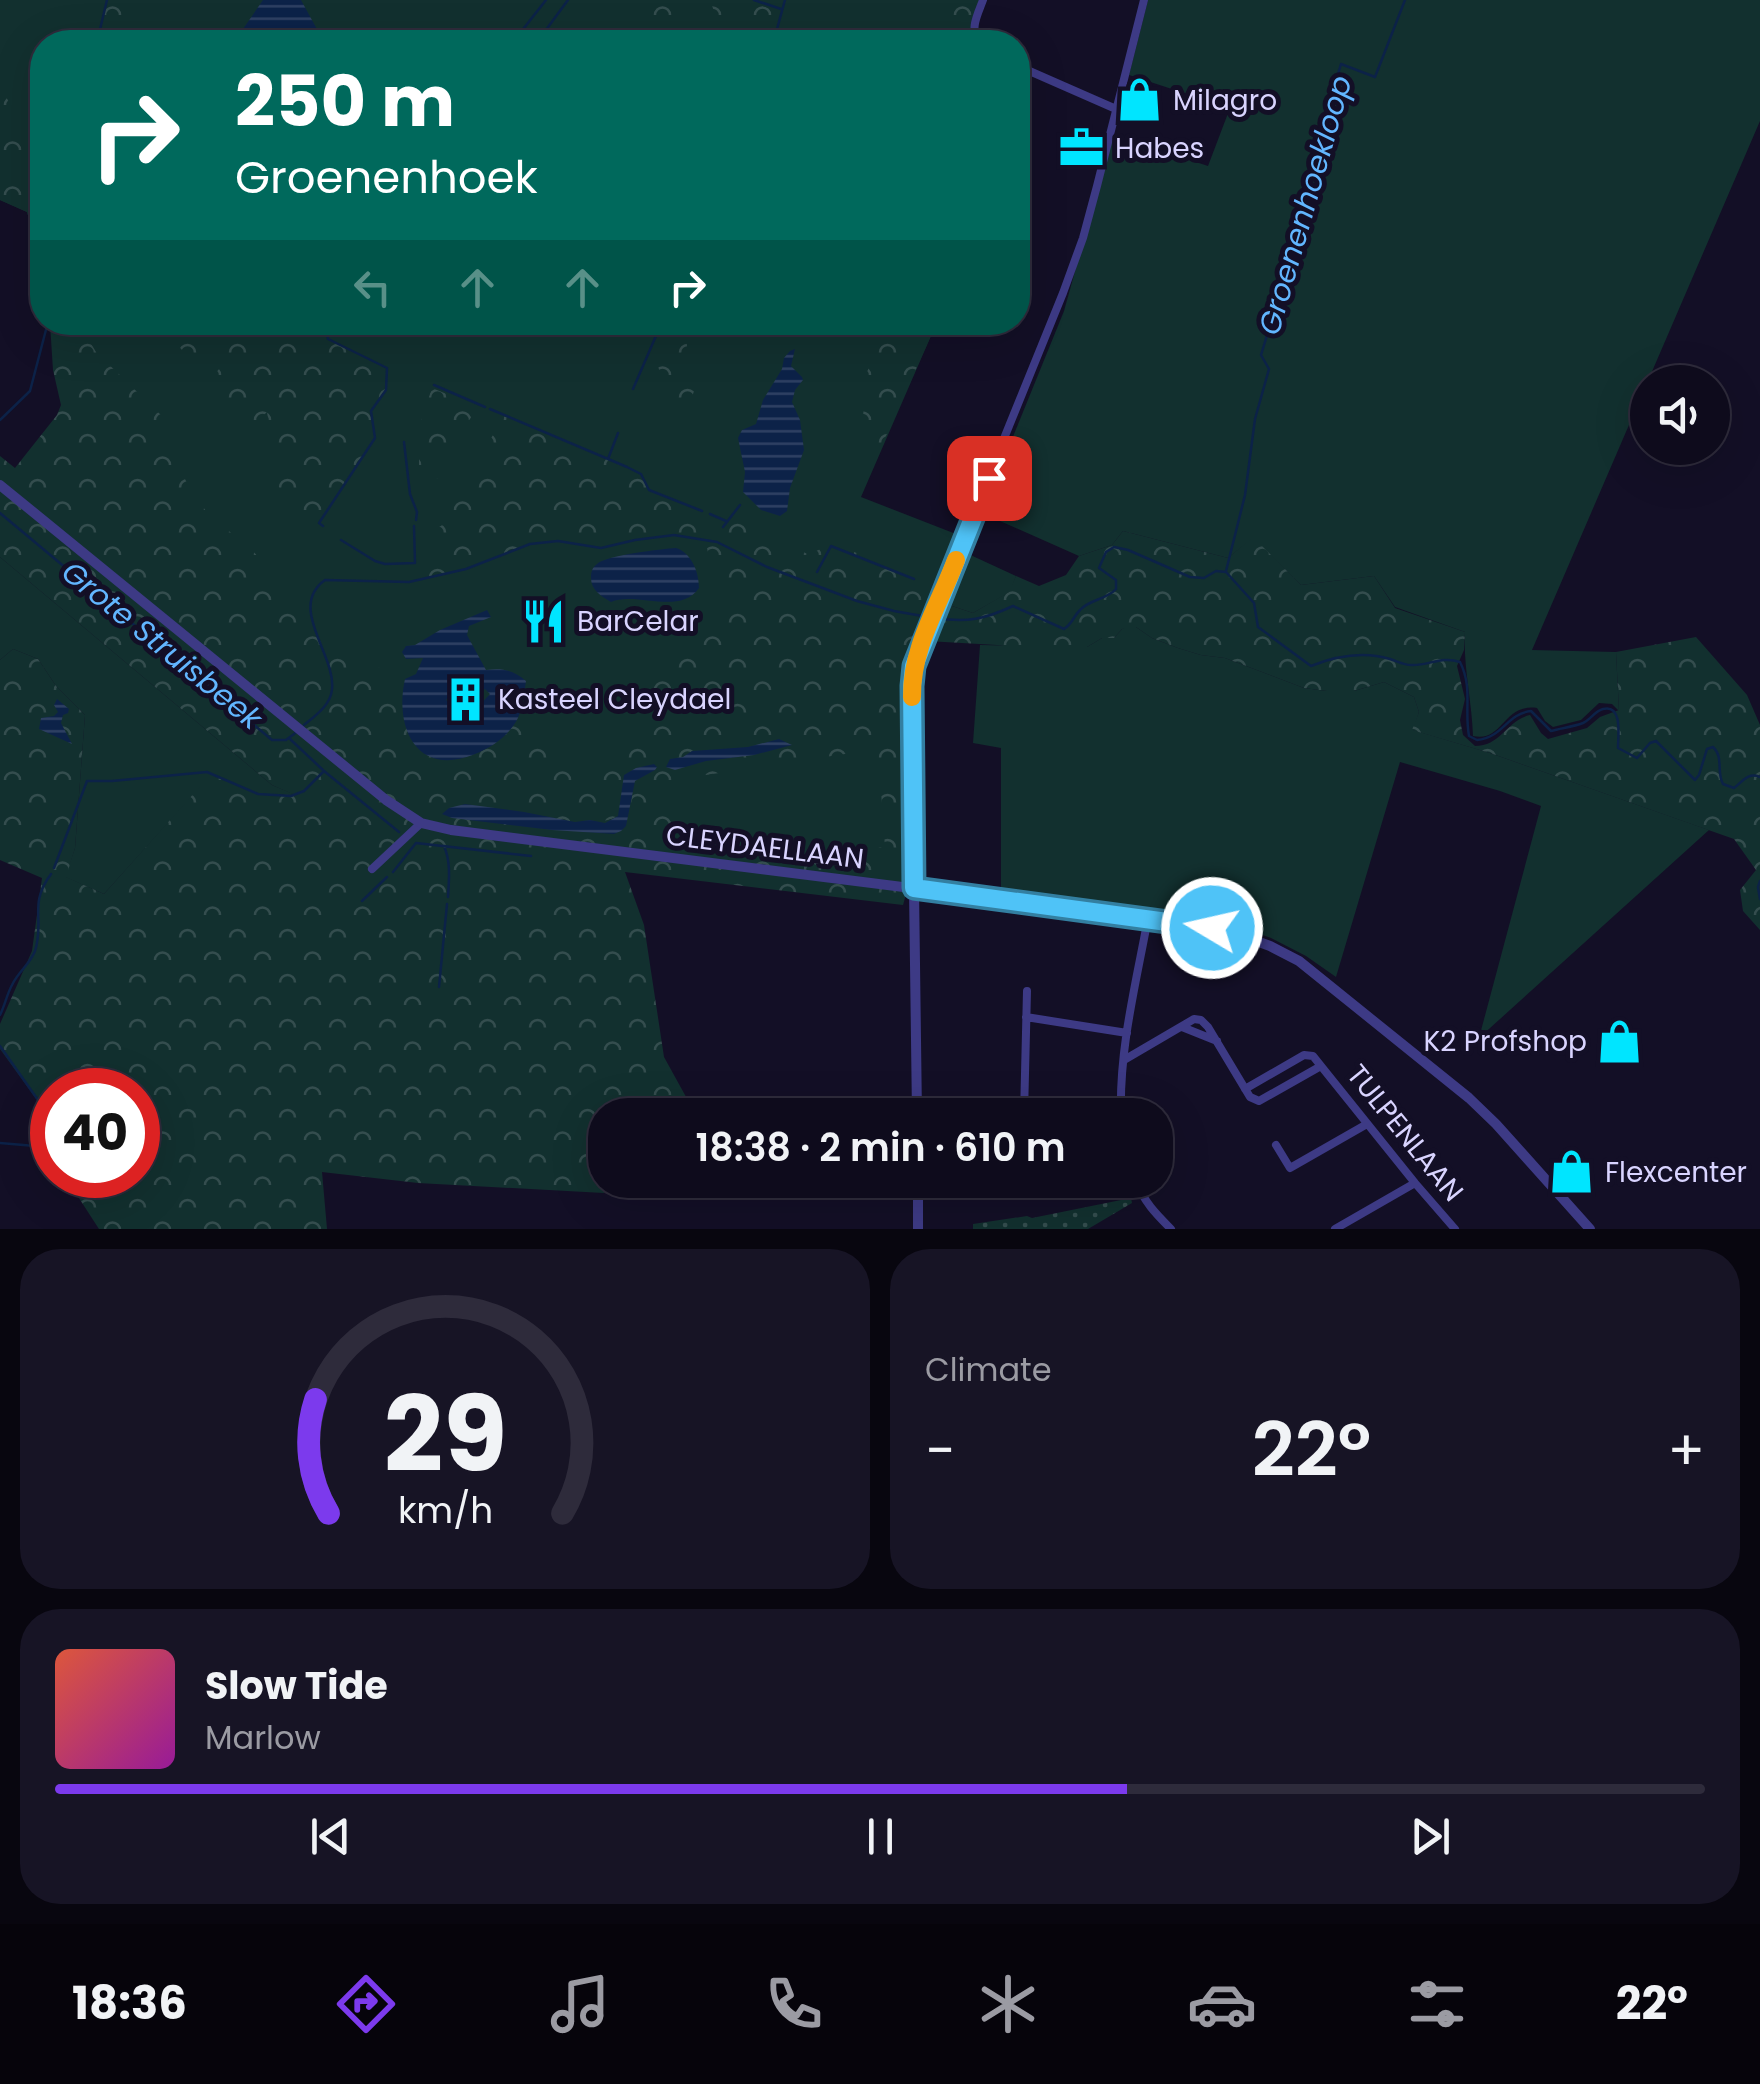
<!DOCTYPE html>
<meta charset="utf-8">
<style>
:root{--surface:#0e0b1c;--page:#171425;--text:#f1f3f6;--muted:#9b9ba3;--line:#2e2b3b;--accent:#7c3aed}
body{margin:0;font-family:Poppins,sans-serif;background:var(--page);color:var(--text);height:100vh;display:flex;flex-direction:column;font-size:38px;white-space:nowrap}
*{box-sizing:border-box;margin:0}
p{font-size:32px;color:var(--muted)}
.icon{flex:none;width:55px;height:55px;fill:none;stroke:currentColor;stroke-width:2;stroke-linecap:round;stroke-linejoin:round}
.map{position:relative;height:1229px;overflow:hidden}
.details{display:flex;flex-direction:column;gap:20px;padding:20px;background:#08060f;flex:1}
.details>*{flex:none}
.hud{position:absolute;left:30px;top:30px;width:1000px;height:305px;border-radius:40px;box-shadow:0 10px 40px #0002,0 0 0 2px var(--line);background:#00695c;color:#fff;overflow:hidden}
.buttons{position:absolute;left:1630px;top:365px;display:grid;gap:20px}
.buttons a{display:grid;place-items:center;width:100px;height:100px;border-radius:50%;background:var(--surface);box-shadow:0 10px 40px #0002,0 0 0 2px var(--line);font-size:50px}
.speed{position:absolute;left:30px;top:1068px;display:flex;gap:20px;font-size:50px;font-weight:700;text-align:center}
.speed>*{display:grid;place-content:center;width:130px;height:130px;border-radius:50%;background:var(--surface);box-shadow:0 10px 40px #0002,0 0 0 2px var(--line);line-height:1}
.speed .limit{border:15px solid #d22;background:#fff;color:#111}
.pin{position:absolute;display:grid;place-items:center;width:85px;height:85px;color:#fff;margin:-42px;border-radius:20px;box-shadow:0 5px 15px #0006}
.me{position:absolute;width:110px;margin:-55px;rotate:279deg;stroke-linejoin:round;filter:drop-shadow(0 0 8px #0008)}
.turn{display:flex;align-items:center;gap:35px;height:210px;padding:0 40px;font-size:45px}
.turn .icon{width:130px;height:130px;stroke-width:2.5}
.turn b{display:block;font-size:70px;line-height:85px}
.lanes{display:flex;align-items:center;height:95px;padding:0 40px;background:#0003;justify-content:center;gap:50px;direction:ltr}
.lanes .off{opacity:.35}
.big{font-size:75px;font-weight:600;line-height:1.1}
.details .card{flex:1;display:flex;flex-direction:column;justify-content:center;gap:15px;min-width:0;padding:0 35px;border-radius:40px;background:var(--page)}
.details .dial{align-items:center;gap:0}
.dial svg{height:260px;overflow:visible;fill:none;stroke:var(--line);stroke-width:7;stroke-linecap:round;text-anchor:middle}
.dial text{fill:var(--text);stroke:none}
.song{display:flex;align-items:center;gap:30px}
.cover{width:120px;height:120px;border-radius:15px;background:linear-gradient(135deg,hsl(10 70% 55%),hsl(300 70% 35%))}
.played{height:10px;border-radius:5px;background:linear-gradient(90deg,var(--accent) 65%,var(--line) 65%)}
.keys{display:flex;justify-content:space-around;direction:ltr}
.heat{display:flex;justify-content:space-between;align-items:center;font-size:55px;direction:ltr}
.details .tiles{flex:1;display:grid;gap:20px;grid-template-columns:1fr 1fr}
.card:last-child{grid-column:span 2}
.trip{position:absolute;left:588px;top:1098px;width:585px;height:100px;border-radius:40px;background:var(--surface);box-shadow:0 10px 40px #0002,0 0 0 2px var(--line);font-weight:600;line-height:100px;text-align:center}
.tabs{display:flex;height:160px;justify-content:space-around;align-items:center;background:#06040b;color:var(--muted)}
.tabs .icon{width:70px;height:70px}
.tabs .active{color:var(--accent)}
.tabs b{font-size:45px;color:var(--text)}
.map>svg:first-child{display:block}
</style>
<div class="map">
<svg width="1760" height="1229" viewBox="0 0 1760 1229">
<defs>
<pattern id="forest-crowns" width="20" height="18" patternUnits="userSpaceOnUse" patternTransform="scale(2.5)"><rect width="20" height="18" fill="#12302f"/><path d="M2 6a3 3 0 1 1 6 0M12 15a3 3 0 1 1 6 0" fill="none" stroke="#344d4e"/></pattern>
<pattern id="park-dots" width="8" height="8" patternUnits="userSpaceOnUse" patternTransform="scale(2.5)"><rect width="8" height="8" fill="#12302f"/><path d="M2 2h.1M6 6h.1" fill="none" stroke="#344d4e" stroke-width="1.8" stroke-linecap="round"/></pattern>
<pattern id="water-rules" width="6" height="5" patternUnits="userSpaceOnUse" patternTransform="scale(2.5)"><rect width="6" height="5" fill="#0c2248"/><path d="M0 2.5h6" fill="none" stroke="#2f4163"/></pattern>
</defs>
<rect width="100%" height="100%" fill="#130f26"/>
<path fill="#12302f" d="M0 0H979C975 13 967 31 976 42H42V263L27 212 0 200Z
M1148 0H1760V121L1532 650 1616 652 1619 711 1612 704 1599 703 1581 720 1553 727 1545 721 1537 708C1503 703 1503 743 1473 736 1472 701 1463 667 1465 632L1395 607 1374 576 1301 585 1253 538 1228 558 1123 531 1112 545 1079 556 982 513 1064 311 1113 135 1208 166 1230 108 1129 75Z
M917 322 934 329 861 497 956 534 903 672 909 868 445 821 50 323Z
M964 552 1016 576 1010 592 973 613 943 603Z
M0 557 272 785 296 795 258 794 205 782 104 894 65 877 75 848 85 715 56 686 38 659 13 649 0 660Z
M1129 626 1136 627 1152 638 1178 648 1201 655 1225 658 1304 688 1327 691H1354L1384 682 1414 697 1419 712 1413 730 1490 753 1709 830 1479 1038 1541 806 1500 791 1400 762 1336 977 1306 956 1271 938 1213 918 1001 890V748L973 743 980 645 1087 647 1102 638H1114L1122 629Z"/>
<path fill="url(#forest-crowns)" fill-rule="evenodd" d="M81 0H137L134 7 147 14 154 42H80L76 29Z
M650 0H680L695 42H645L635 35 646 17 656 9Z
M710 0H747L779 12 749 42H725Z
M922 0H979C975 13 967 31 976 42H959C953 28 943 29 939 16L925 8Z
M0 87 42 157V263L27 212 0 200Z
M50 323H83L87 337 96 352 163 417 171 434 180 469 191 491 212 519 237 537 260 558 312 629 317 634 336 639 361 660 405 679 401 698 403 723 447 759C481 756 496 746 517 720L532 734 546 732 568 742 572 773H607L611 743 652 723 647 662 692 641 734 602 733 583C714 573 708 561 706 540L674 535 635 540 601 548 558 541 530 544 466 569 418 581C419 572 419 564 422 557 426 546 434 540 437 528 467 514 443 486 472 474L503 416 628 467 641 474 649 490 726 521 740 505 743 514 757 525 766 543 775 547 783 544 808 554 834 544 917 577 938 592 925 620 926 622 913 657 909 675 913 869 903 905 625 872 644 925 664 1057 696 1115H605L606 1180 604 1193 418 1183 322 1172 327 1229H99L64 1175H138V1090H52V1160L38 1143 37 1100 0 1049V1024L32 951 42 878 0 860V660L13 649 38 659 56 686 85 715 75 848 66 877 104 894 204 782 220 778 258 794 295 795 272 785 0 557V456L15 468 57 415 61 405 53 370ZM770 740 786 747 754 755 719 758 683 766 692 751 748 747ZM878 749 885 847 812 854 680 839 673 810 667 811 664 789 666 781ZM654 764 651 771 635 781 626 826 614 834 469 820 462 817 455 806C501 798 579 837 618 816L624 775 636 768Z
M158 323H334L326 335 328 339 387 368 386 390 371 411 375 438 319 523 282 494 278 485 267 412 251 427 244 429 208 381 234 353 190 359Z
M678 323H687L685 331 687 346 684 359 695 388 689 406 681 417C670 413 672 402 670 393 665 387 660 373 658 366L660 359 670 351Z
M863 323H917L934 329 877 456 876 443 862 430 864 404 862 381 870 366C861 354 868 337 863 323Z
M432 388 478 407C465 428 441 453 441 478L419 481V426Z
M1123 531 1228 558 1253 537 1301 585 1374 576 1395 608 1465 632 1464 650 1457 666 1465 699 1460 720 1463 735 1475 746C1501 746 1507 720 1530 715L1541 733 1548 739 1587 728 1600 717 1619 710 1616 652 1696 637 1747 695 1760 725V930L1743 911 1740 890 1756 870 1734 839 1490 753 1412 730 1419 712 1414 697 1384 682 1354 691H1327L1304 688 1225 658 1201 655 1178 648 1152 638 1136 627 1122 629 1114 638H1102L1087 647 1085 652 1077 655 997 645 927 641 943 603 973 613 1009 592 1016 576 1039 586 1066 575 1079 556 1112 545Z"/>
<path fill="url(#park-dots)" d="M1131 1198 1132 1203 1088 1229H973V1224L1027 1216 1032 1218Z"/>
<path fill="url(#water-rules)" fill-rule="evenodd" d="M263 0H301L324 42H234Z
M795 349 791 366 802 377 803 380 795 390 792 402 800 420 804 450 790 488 787 511 780 516 761 510 743 492 745 472 738 438 742 430 756 424 763 400 782 369 784 358 790 351Z
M676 548C692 553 699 573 699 588 680 616 636 591 611 602 601 596 591 590 591 578 591 572 592 568 597 564 607 555 662 549 676 548Z
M487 610 491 617 469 626 467 635 486 670C503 668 513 670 526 681 524 694 523 708 517 720 507 737 492 747 475 754 417 778 394 728 405 679L416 674 423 658 406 659 402 652 406 646 415 645 440 630ZM464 677 481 693 485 689 490 694 476 709V712L472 715 473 720 469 722 467 716 461 714 459 710 446 700Z
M57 699 69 709 68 713 63 715 61 723 72 744 39 729 41 718 54 716 58 712 54 705Z
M779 739 792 745 754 755 706 761 675 770 666 767 670 759 683 757 692 751 748 747Z
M654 764 657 767 655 770 635 781 626 826 621 831 614 834 552 830 452 818 442 814 449 808 465 804 524 812 575 822 590 820 605 823 618 816 624 775 636 768Z"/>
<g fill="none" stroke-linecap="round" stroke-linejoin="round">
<path stroke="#0c2248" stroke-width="2.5" d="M754 0 781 9
M97 42 107 0
M513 42 546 0
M537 42 568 0
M767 42 777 29 785 0
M331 326 334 322
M434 385 485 407
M633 389 662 322
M490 409 627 467 641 474 649 490 702 511
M0 420 30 391 48 322
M404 442 410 494 417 512 416 520
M608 459 618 433
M0 513 272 740H286L298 731
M710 514 726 521
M323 526 319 523 375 438 371 411 386 390 387 368 328 339 327 332
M723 527 740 505
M341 540 375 561 385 564 415 563 414 526
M1226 571 1245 495 1255 419 1269 369 1261 355 1283 283V256L1341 64 1375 77 1405 0
M817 572 831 546 914 579
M936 618C967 623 985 619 1013 606L1064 629C1073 623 1073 617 1080 610 1090 599 1106 600 1116 589V580L1099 568 1106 552 1114 547 1128 550 1190 577 1204 578 1216 571 1226 572 1254 603 1258 627 1311 666C1336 656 1363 651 1390 659 1397 661 1405 666 1413 665 1430 665 1442 656 1460 662 1473 688 1464 709 1469 736L1477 740C1504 737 1506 714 1531 711L1551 731C1561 728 1573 727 1583 723 1590 720 1595 711 1603 709 1623 704 1618 736 1618 748L1637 758 1650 743 1656 741 1695 780 1699 775 1707 749 1713 747C1724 757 1716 771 1723 784L1734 788C1743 781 1748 772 1760 777
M304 725C315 716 331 705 332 689 336 655 287 607 325 580L409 582 466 569 530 544 558 541 601 548 635 540 674 535 717 542 767 567 857 601 894 611 928 617
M290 739 324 771 399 832
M444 846C451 862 449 880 448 897
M54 868 87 781H112L207 772 258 794 291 796 304 791 324 771
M393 872 416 843 531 856
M1760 881 1758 887 1760 899
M362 901 387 877
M439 987 447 904
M0 1015C5 1005 7 994 12 985 18 972 30 964 35 951 45 919 28 905 51 874
M0 1046 38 1100 34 1134 38 1144 35 1146 0 1143"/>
<path stroke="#3d3a85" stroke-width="8" d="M979 42C969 29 978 14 983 0
M1018 66 1116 109
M372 869 421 823
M914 888 912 686 915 658 1063 293 1083 238 1097 186 1144 0
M1026 1017 1127 1033
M1182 1027 1217 1041
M1124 1060 1194 1019 1201 1020 1208 1027 1250 1097 1259 1101 1321 1066 1313 1056 1304 1055 1245 1089
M1321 1066 1415 1183 1455 1229
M1024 1115 1027 991
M1121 1115C1119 1049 1136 983 1148 918
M1155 1132 1169 1129
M1276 1145 1290 1168 1367 1124
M1025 1180V1186
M1136 1180C1143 1201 1156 1214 1171 1229
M1335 1229 1415 1183"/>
<path stroke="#3d3a85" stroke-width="10" d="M0 485 386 800 421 823 451 830 1101 912 1191 924 1232 932 1270 946 1299 961 1469 1098 1496 1124 1590 1229
M914 888 917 1115
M918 1180V1229"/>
</g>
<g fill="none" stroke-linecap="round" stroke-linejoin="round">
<defs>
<path id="route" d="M989 478 914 666 912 686 914 888 1212 928"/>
</defs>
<use href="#route" stroke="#337fa1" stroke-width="25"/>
<use href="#route" stroke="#4fc3f7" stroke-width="18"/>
<path stroke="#f59e0b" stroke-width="18" d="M912 697C911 648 939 605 956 560"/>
</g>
<defs>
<symbol id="shop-bare" viewBox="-9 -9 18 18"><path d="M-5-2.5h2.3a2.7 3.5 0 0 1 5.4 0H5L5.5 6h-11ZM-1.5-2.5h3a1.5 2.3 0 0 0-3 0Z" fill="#00e5ff" stroke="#130f26" stroke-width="2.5" paint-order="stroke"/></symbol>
<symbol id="office-bare" viewBox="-9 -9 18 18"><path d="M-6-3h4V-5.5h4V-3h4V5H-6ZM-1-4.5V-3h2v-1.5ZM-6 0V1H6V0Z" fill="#00e5ff" stroke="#130f26" stroke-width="2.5" paint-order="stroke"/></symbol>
<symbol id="restaurant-bare" viewBox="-9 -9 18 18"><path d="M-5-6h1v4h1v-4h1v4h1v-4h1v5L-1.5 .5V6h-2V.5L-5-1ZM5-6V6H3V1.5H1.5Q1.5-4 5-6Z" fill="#00e5ff" stroke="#130f26" stroke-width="2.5" paint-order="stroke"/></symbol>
<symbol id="building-bare" viewBox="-9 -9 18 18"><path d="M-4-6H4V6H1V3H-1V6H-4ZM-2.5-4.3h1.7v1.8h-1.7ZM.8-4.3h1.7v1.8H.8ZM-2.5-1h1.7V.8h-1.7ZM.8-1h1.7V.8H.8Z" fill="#00e5ff" stroke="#130f26" stroke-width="2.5" paint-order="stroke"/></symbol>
</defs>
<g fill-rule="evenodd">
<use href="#shop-bare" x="1108" y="68" width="63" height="63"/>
<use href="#office-bare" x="1050" y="116" width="63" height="63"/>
<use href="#restaurant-bare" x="512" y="590" width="63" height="63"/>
<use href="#building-bare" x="434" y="668" width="63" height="63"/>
<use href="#shop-bare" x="1588" y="1010" width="63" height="63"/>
<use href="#shop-bare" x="1540" y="1140" width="63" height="63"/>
</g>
<g text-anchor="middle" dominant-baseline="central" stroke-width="10" stroke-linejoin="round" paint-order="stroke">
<g font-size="28" fill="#d9d4ff" stroke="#130f26" text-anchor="start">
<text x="1173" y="100">Milagro</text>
<text x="1115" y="148">Habes</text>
<text x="577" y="621">BarCelar</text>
<text x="498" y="699">Kasteel Cleydael</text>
<text x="1587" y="1041" text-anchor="end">K2 Profshop</text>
<text x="1605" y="1172">Flexcenter</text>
</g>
<g font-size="28" fill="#d9d4ff" stroke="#130f26">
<text transform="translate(765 847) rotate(7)">CLEYDAELLAAN</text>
<text transform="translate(1405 1133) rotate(51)">TULPENLAAN</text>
</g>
<g font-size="30" font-style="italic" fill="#62b6ff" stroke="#130f26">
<text transform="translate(1305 205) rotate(-74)">Groenenhoekloop</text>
<text transform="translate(162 645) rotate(39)">Grote Struisbeek</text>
</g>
</g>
</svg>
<div class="buttons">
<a><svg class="icon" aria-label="sound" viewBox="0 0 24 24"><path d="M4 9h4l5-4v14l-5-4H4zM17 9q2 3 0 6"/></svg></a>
</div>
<div class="speed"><div class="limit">40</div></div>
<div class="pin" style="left:989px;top:478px;background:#d93025"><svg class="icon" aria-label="arrive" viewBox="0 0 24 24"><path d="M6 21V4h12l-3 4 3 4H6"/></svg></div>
<svg class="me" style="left:1212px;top:928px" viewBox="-20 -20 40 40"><circle r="17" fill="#4fc3f7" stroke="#fff" stroke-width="3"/><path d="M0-11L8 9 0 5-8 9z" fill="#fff"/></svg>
<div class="trip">18:38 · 2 min · 610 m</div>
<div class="hud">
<div class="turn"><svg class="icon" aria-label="right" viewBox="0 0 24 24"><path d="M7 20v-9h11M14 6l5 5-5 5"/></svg><div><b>250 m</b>Groenenhoek</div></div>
<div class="lanes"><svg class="icon off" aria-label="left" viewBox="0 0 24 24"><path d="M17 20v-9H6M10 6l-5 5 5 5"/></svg><svg class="icon off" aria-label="ahead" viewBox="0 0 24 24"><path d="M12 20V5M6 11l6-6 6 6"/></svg><svg class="icon off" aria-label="ahead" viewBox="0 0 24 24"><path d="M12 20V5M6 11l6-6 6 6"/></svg><svg class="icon" aria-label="right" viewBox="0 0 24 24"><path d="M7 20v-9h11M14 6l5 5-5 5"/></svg></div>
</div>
</div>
<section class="details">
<div class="tiles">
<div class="card dial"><svg viewBox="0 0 100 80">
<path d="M14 69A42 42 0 1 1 86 69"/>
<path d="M14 69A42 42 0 0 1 10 34" stroke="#7c3aed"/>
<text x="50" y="56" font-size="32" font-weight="700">29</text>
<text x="50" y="72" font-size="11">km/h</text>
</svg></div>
<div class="card"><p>Climate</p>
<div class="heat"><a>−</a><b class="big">22°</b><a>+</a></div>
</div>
<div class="card">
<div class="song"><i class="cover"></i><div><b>Slow Tide</b><p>Marlow</p></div></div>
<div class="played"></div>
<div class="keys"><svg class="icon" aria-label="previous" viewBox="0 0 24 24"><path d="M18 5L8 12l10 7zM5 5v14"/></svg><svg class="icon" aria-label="pause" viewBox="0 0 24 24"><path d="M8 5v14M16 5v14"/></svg><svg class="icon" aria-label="next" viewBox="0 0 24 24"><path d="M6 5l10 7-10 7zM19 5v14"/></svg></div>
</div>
</div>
</section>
<nav class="tabs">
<b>18:36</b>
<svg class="icon active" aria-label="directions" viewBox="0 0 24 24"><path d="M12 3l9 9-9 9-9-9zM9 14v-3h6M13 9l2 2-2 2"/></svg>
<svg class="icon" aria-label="music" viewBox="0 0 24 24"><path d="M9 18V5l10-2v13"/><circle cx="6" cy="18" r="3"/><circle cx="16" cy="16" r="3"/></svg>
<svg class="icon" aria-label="phone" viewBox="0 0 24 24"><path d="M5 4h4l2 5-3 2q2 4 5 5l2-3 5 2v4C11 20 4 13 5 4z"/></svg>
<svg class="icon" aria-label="climate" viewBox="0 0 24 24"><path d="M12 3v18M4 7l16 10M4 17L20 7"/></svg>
<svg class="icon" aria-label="car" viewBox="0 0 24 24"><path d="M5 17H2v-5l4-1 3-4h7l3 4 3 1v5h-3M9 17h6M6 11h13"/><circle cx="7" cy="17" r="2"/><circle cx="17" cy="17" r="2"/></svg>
<svg class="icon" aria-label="filters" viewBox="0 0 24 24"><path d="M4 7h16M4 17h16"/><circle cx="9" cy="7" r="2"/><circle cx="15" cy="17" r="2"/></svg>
<b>22°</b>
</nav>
